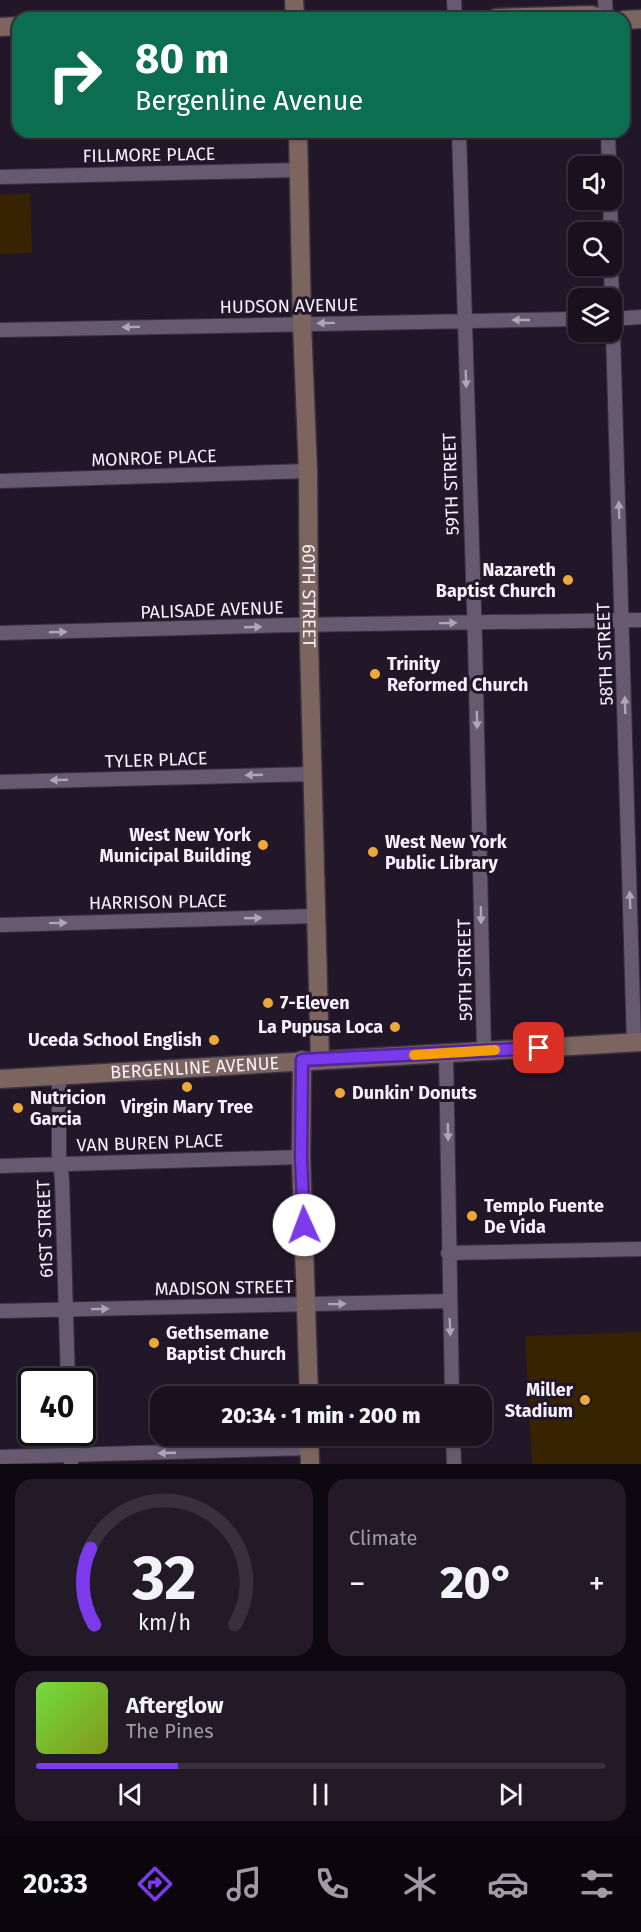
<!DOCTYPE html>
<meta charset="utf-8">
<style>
:root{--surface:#1a111f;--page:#231a28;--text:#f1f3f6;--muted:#9f9da4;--line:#38313d;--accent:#7c3aed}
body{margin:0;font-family:"Fira Sans",sans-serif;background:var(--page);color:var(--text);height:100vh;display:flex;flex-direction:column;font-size:22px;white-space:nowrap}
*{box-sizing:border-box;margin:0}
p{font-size:20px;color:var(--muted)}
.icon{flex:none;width:33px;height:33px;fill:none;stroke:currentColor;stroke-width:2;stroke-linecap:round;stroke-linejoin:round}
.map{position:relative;height:1464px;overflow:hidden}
.panel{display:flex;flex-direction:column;gap:15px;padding:15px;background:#0e0911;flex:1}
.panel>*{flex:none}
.hud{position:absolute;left:12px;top:12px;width:618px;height:126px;border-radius:18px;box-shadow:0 2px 4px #0004,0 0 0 2px var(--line);background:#0b6e4f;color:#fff;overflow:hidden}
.controls{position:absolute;left:568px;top:156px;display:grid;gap:12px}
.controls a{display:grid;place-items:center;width:54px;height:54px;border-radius:12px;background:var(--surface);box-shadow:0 2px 4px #0004,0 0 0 2px var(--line);font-size:30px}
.speed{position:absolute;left:18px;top:1368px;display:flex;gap:12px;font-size:30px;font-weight:700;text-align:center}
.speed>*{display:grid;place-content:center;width:78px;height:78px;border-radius:50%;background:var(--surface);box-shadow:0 2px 4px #0004,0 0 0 2px var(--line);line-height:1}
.speed .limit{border:3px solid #111;border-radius:9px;background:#fff;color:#111}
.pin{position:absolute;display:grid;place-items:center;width:51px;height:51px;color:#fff;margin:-26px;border-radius:12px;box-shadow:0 3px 9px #0006}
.me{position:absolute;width:66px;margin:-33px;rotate:358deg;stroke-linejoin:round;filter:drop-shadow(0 0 4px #0008)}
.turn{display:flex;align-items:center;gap:21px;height:126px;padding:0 24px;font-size:27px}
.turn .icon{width:78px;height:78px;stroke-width:2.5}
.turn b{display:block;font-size:42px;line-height:51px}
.big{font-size:45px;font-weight:800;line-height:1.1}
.panel .tile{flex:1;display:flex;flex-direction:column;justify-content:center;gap:9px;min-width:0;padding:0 21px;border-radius:18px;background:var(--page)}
.panel .dial{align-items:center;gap:0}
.dial svg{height:156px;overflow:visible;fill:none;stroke:var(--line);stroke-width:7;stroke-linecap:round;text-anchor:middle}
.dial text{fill:var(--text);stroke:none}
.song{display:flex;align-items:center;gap:18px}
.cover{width:72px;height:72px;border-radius:9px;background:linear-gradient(135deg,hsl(100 70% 55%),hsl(70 70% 35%))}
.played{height:6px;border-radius:3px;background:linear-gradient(90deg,var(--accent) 25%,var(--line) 25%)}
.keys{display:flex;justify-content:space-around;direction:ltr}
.heat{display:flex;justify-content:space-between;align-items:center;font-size:33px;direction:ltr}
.panel .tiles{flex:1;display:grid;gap:15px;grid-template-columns:1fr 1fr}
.tile:last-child{grid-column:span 2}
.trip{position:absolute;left:150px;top:1386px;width:342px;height:60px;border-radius:18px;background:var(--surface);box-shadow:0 2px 4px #0004,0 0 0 2px var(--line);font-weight:800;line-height:60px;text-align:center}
.dock{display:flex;height:96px;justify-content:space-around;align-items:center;background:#0a070c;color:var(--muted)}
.dock .icon{width:42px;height:42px}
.dock .active{color:var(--accent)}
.dock b{font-size:27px;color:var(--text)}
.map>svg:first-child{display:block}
</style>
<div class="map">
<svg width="641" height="1464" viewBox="0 0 641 1464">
<rect width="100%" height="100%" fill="#221729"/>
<path fill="#382300" d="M30 193 32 253 0 254V195Z
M641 1332V1464H532L525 1336Z"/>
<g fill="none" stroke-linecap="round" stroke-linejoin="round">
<defs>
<path id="street" d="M454 0 455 18
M605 0 606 18
M459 132 475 640 484 1051
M608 132 609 166
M0 177 300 170
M610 200 611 232
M611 266 634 1042
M612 319 641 317
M0 330 579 319
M0 481 308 471
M0 633 291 625 641 620
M0 782 312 774
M0 925 317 916
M446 1053 452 1396
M59 1075V1155L62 1180 68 1382
M0 1166 301 1157
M448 1253 641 1249
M0 1311 449 1301
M70 1432 71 1462
M453 1436 454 1464
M0 1457 309 1448"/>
<g id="secondary">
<path d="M294 0 295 18"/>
<path d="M496 18 591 15 600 18"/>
<path d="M624 20 641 19"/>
<path d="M0 27 18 26"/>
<path id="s1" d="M298 132 302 323 308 471 309 642 320 1060"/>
<path d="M302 1060 301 1157 309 1396"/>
<path id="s2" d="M0 1079 641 1042"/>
<path d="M309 1436 310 1464"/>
</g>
</defs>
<use href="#street" stroke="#3a3241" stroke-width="16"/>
<use href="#secondary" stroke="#3a3241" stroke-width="21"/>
<use href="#street" stroke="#675a70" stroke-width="14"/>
<use href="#secondary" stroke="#7c655e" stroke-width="18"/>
</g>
<defs><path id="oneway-solid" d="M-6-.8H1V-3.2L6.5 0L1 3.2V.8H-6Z" transform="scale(1.5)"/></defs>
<g fill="#afa5b6">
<use href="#oneway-solid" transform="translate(521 320) rotate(180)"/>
<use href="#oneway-solid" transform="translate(326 323) rotate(179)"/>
<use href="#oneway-solid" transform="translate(131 327) rotate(179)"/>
<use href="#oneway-solid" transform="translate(466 379) rotate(88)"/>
<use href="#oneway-solid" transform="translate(619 510) rotate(-92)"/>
<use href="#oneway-solid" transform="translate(448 623) rotate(-1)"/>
<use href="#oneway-solid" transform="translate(253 627) rotate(-2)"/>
<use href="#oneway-solid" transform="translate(58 632) rotate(-2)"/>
<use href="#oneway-solid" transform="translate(625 705) rotate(-92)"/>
<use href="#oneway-solid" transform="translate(477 720) rotate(89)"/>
<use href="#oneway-solid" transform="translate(254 775) rotate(178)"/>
<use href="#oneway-solid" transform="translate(59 780) rotate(178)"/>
<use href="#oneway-solid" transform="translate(630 900) rotate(-92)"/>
<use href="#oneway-solid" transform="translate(481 915) rotate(89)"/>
<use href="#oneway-solid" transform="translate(253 918) rotate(-2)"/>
<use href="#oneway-solid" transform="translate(58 923) rotate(-1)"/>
<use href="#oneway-solid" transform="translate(448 1132) rotate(89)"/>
<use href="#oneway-solid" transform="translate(337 1304) rotate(-1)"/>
<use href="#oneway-solid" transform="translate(100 1309) rotate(-1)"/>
<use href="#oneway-solid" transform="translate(450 1327) rotate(88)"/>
<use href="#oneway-solid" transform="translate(167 1453) rotate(178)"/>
</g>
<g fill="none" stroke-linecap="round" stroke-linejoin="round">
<defs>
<path id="route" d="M304 1225 301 1157 302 1060 539 1048"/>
</defs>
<use href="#route" stroke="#51269a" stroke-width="15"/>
<use href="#route" stroke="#7c3aed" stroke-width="10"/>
<path stroke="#f59e0b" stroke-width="10" d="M414 1055 495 1050"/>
</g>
<g fill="#eca93a" stroke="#221729" stroke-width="2">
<circle cx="568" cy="580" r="6"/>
<circle cx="375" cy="674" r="6"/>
<circle cx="263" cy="845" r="6"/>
<circle cx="373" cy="852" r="6"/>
<circle cx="268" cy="1003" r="6"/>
<circle cx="395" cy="1027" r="6"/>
<circle cx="214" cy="1040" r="6"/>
<circle cx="187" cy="1087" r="6"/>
<circle cx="340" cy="1093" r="6"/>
<circle cx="18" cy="1108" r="6"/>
<circle cx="472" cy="1216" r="6"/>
<circle cx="154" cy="1343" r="6"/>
<circle cx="585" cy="1400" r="6"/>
</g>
<g text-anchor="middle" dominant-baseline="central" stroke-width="6" stroke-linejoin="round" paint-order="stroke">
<g font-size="18" fill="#f7f0fd" stroke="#221729">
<text transform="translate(149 155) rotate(-1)">FILLMORE PLACE</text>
<text transform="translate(289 306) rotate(-1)">HUDSON AVENUE</text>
<text transform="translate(154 458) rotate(-2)">MONROE PLACE</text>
<text transform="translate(451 484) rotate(-92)">59TH STREET</text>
<text stroke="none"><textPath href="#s1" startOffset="464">60TH STREET</textPath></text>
<text transform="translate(212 610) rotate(-2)">PALISADE AVENUE</text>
<text transform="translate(605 654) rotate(-92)">58TH STREET</text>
<text transform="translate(156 760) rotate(-2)">TYLER PLACE</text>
<text transform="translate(158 902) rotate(-1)">HARRISON PLACE</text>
<text transform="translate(465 970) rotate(-91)">59TH STREET</text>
<text stroke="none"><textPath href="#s2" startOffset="195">BERGENLINE AVENUE</textPath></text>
<text transform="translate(150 1143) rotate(-2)">VAN BUREN PLACE</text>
<text transform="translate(45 1229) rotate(-92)">61ST STREET</text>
<text transform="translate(224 1288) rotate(-1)">MADISON STREET</text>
</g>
<g font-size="18" font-weight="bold" fill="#f7f0fd" stroke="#221729" text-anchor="start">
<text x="556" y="570" text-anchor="end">Nazareth<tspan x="556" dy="21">Baptist Church</tspan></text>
<text x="387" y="664">Trinity<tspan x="387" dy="21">Reformed Church</tspan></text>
<text x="251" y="835" text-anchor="end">West New York<tspan x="251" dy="21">Municipal Building</tspan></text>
<text x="385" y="842">West New York<tspan x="385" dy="21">Public Library</tspan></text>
<text x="280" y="1003">7-Eleven</text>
<text x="383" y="1027" text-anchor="end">La Pupusa Loca</text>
<text x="202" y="1040" text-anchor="end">Uceda School English</text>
<text x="352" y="1093">Dunkin' Donuts</text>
<text x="30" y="1098">Nutricion<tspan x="30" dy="21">Garcia</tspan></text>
<text x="187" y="1107" text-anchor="middle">Virgin Mary Tree</text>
<text x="484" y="1206">Templo Fuente<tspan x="484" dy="21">De Vida</tspan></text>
<text x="166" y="1333">Gethsemane<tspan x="166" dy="21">Baptist Church</tspan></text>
<text x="573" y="1390" text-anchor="end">Miller<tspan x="573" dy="21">Stadium</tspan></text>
</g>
</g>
</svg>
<div class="controls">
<a><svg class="icon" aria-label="sound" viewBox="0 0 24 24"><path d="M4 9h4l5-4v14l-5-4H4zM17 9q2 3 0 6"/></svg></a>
<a><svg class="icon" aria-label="search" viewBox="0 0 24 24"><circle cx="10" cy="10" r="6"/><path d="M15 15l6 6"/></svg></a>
<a><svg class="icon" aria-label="layers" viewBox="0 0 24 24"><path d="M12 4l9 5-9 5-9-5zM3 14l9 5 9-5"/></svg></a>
</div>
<div class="speed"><div class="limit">40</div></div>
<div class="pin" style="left:539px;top:1048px;background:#d93025"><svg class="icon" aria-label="arrive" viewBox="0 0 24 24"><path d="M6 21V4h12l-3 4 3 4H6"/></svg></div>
<svg class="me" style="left:304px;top:1225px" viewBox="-20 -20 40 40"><circle r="19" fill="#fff"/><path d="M0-13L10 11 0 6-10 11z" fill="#7c3aed"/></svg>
<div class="trip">20:34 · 1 min · 200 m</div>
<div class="hud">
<div class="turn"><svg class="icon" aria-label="right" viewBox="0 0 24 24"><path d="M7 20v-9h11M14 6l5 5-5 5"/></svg><div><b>80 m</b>Bergenline Avenue</div></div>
</div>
</div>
<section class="panel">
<div class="tiles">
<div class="tile dial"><svg viewBox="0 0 100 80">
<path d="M14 69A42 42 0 1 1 86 69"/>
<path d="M14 69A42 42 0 0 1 12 30" stroke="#7c3aed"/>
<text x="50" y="56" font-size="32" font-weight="700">32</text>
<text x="50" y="72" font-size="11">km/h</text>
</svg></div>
<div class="tile"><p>Climate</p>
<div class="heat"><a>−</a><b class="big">20°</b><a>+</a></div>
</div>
<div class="tile">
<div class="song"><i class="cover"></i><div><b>Afterglow</b><p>The Pines</p></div></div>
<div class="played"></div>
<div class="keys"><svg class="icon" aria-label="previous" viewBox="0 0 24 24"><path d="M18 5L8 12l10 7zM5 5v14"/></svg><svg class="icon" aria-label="pause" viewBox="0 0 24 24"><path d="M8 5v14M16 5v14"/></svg><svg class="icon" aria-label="next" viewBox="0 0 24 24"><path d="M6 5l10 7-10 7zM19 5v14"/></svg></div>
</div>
</div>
</section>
<nav class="dock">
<b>20:33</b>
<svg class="icon active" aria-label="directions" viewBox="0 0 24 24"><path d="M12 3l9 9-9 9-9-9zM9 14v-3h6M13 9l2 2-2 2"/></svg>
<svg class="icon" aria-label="music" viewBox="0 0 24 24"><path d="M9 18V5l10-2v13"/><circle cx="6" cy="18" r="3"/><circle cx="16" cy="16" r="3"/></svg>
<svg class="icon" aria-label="phone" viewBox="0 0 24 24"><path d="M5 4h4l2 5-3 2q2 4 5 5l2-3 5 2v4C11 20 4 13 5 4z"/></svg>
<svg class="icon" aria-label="climate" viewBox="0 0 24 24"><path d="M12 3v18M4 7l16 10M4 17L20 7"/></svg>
<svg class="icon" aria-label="car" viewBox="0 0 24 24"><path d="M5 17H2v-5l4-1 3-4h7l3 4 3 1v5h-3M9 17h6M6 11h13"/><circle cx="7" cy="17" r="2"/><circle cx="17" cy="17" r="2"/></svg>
<svg class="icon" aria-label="filters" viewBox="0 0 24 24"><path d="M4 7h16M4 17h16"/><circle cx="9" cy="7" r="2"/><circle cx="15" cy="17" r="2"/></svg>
</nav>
